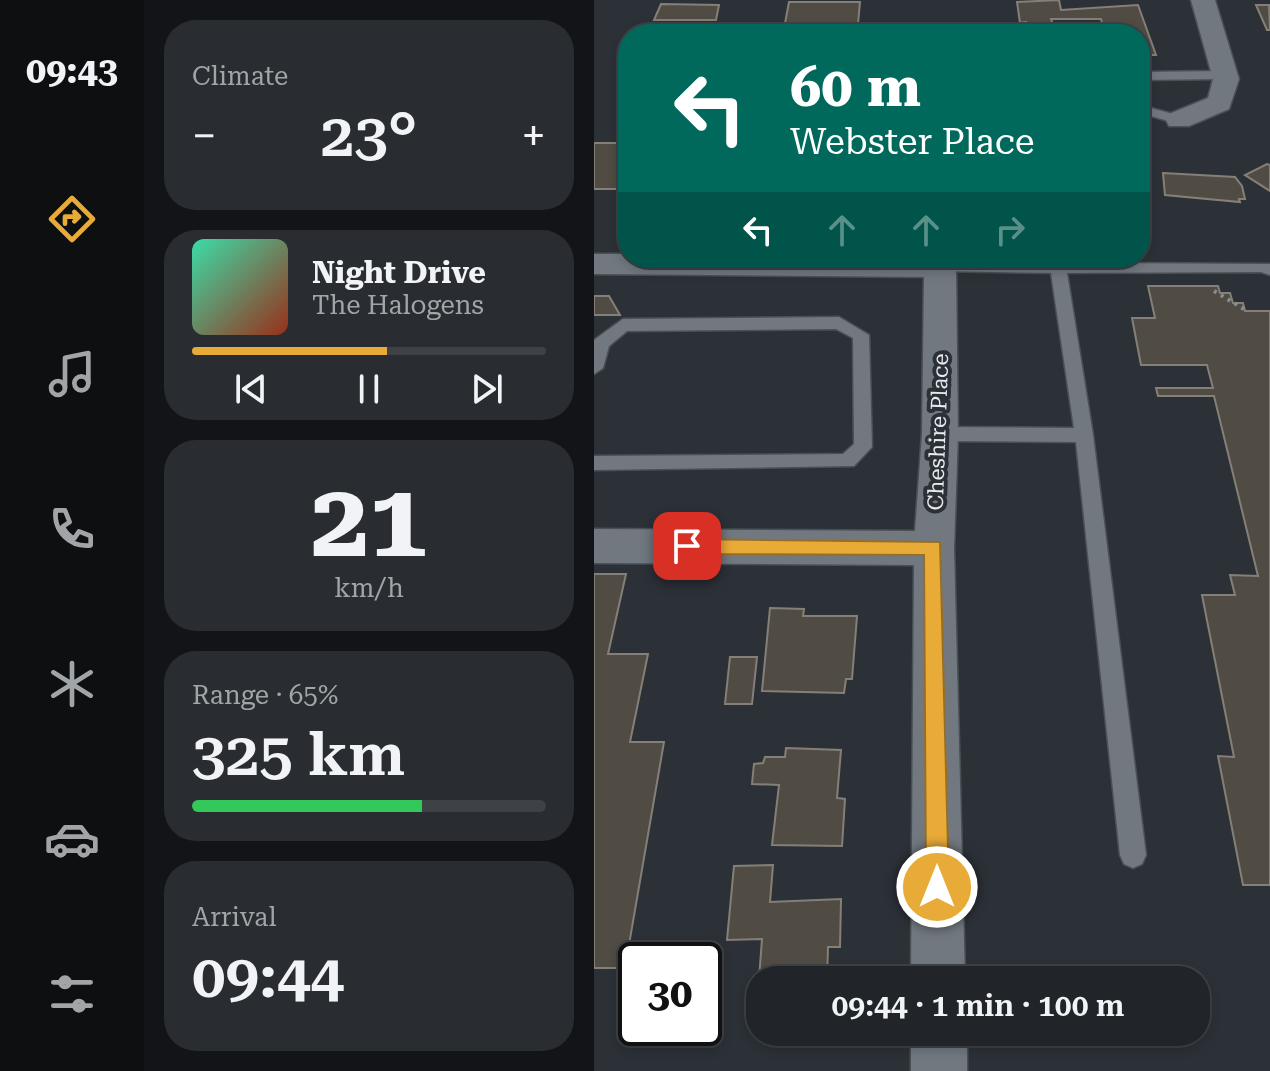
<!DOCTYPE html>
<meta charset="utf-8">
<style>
:root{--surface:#21252a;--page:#292d32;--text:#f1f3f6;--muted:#a2a5a8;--line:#3e4247;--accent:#e9ab38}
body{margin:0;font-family:"Roboto Serif",serif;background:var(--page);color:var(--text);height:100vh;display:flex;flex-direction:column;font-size:30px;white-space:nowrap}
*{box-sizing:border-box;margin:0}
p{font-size:26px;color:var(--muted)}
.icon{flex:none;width:44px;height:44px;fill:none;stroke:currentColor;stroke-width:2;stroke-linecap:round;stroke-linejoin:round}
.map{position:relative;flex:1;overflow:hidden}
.details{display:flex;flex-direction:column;gap:20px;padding:20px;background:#121417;width:450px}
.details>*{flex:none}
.guide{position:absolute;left:24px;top:24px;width:532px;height:244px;border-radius:32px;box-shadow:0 4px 12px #0003,0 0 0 2px var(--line);background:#00695c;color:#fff;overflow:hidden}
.speed{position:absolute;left:24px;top:942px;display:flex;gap:16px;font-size:40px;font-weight:700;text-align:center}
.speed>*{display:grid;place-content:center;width:104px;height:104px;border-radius:50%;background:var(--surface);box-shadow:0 4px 12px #0003,0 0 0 2px var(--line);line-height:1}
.speed .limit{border:4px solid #111;border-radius:12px;background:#fff;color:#111}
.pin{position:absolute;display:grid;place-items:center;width:68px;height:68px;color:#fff;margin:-34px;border-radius:16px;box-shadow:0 4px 12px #0006}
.me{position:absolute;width:88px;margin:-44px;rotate:0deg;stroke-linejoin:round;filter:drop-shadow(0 0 6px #0008)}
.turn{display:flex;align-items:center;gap:28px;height:168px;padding:0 40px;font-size:36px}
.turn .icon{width:104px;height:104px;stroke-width:2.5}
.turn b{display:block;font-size:56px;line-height:68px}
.lanes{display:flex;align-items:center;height:76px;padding:0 40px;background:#0003;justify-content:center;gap:40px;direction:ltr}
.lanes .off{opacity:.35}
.big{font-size:60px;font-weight:600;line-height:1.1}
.details .widget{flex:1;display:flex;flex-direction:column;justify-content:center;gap:12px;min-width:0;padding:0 28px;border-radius:32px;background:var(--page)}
.details .dial{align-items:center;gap:0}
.dial b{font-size:104px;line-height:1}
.song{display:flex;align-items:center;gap:24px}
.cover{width:96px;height:96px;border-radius:12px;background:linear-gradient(135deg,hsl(160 70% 55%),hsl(10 70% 35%))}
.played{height:8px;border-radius:4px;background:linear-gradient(90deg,var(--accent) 55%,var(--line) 55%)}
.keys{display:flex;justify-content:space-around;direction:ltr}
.heat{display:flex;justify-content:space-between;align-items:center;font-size:44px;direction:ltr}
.charge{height:12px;border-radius:6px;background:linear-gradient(90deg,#34c759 65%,var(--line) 0)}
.trip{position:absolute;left:152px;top:966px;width:464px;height:80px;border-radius:32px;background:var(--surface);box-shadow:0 4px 12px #0003,0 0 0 2px var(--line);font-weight:600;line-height:80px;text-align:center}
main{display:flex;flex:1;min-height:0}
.tab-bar{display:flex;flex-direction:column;width:144px;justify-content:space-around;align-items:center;background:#0d0f11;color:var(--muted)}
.tab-bar .icon{width:56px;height:56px}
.tab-bar .on{color:var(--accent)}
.tab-bar b{font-size:36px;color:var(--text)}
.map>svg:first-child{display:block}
</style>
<main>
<nav class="tab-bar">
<b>09:43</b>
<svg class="icon on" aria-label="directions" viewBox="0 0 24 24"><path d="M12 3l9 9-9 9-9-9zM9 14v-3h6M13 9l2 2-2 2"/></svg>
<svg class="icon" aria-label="music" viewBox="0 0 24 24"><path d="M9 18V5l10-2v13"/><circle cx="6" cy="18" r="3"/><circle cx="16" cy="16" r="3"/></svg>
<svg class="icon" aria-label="phone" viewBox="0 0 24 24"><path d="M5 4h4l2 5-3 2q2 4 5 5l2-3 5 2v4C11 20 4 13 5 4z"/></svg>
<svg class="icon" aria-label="climate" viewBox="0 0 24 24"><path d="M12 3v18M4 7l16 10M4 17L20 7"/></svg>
<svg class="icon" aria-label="car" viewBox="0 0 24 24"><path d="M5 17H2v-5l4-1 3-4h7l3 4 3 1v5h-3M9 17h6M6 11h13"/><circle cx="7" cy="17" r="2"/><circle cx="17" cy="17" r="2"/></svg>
<svg class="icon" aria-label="filters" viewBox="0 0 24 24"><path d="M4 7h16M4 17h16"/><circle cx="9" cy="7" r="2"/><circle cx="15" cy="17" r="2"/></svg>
</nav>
<section class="details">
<div class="widget"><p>Climate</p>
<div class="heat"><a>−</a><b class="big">23°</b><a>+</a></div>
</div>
<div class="widget">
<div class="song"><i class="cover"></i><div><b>Night Drive</b><p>The Halogens</p></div></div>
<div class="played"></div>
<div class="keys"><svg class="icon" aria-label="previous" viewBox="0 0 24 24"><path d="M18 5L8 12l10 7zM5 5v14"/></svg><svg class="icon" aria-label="pause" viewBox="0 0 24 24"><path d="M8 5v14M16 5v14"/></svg><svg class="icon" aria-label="next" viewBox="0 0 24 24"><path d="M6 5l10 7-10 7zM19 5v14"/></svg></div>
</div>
<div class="widget dial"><b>21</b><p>km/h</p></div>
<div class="widget"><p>Range · 65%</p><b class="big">325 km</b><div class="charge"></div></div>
<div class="widget"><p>Arrival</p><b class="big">09:44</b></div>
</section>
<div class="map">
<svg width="676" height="1071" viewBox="0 0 676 1071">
<rect width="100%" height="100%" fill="#2c3138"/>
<path fill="#504b43" stroke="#858077" stroke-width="2" d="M465 0 467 10 544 5 562 55H546V34H511L507 19H457L463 34H426L433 32 432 22 426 23 423 2Z
M195 2H266L263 34H189Z
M67 4 125 5 122 20H60Z
M662 5H675L676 30H673Z
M0 143H34V189H0Z
M673 164 676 165V191L651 175Z
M569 173 641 177 648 186 651 199H645L646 202 571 195Z
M554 286H624L626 293H636L639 303H649L651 311H676V885H649L624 756 640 757 608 595H641L636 575 664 576 620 396H564L562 388H619L613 365H547L538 318H561Z
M0 296H15L26 315H0Z
M0 574H32L14 654H54L36 742H70L31 968H0Z
M176 608 210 609 209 616H263L258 679H252L250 693 168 691Z
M136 657H163L158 704H131Z
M192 748 247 750 243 798 251 799 248 846 178 845 185 785 158 784 160 764 169 763 171 757H191Z
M179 865 176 902 247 899 246 947H234L233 980H166V1018H162L168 939 133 940 140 866Z"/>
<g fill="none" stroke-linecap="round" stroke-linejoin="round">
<defs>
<path id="lane" d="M546 72 631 71 637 75 631 79 546 80Z
M546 105 590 117 592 120 585 124 546 113Z
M346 262 676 264V275L667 272 473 273 499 435 552 855 548 864 539 868 530 864 526 855 482 442 346 441 337 434 346 427 480 428 457 273 340 271 338 267Z
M245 317 275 335 278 447 260 466 0 470V456L249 454 260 444 259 338 242 329 33 331 15 346 9 368 0 374V340L29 319Z"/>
<path id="street" d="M597 0H621L645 79 635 109 595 126H575L572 120 575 114 614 98 619 79Z
M0 254H34V258H351L362 267 364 434 360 548 371 980H317L320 565 0 563V529L321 531 328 434 330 277 0 274Z
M317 1032H373V1071H317Z"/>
</defs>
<use href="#lane" stroke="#4b5055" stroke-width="3"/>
<use href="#street" stroke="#4b5055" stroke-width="3"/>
<path stroke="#898e93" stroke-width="4" stroke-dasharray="3 5" stroke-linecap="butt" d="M620 291 650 309"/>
<use href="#lane" fill="#717880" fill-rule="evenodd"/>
<use href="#street" fill="#717880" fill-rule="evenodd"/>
</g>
<path fill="#e9ab38" stroke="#976f24" stroke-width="2" d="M93 539 346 542 355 887 351 896 343 899 335 896 332 887 330 555 93 554 83 546Z"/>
<g text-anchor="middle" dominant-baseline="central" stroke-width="8" stroke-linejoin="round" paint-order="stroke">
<g font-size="22" fill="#e7ebef" stroke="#2c3138">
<text transform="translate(344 432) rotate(-88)">Cheshire Place</text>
</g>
</g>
</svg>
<div class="speed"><div class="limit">30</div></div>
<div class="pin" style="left:93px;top:546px;background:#d93025"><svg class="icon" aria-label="arrive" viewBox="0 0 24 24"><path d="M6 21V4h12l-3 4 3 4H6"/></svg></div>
<svg class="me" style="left:343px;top:887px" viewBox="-20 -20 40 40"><circle r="17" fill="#e9ab38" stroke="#fff" stroke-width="3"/><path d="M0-11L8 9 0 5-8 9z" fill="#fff"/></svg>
<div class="trip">09:44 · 1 min · 100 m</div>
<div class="guide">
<div class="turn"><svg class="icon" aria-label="left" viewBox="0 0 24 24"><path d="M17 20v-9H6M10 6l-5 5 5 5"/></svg><div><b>60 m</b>Webster Place</div></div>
<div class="lanes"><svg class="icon" aria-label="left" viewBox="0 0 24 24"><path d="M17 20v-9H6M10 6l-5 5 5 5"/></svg><svg class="icon off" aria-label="ahead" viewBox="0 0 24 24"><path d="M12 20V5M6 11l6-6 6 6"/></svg><svg class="icon off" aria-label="ahead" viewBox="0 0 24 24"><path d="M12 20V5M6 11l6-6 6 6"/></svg><svg class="icon off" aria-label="right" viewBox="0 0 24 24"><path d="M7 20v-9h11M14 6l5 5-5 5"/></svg></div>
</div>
</div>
</main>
